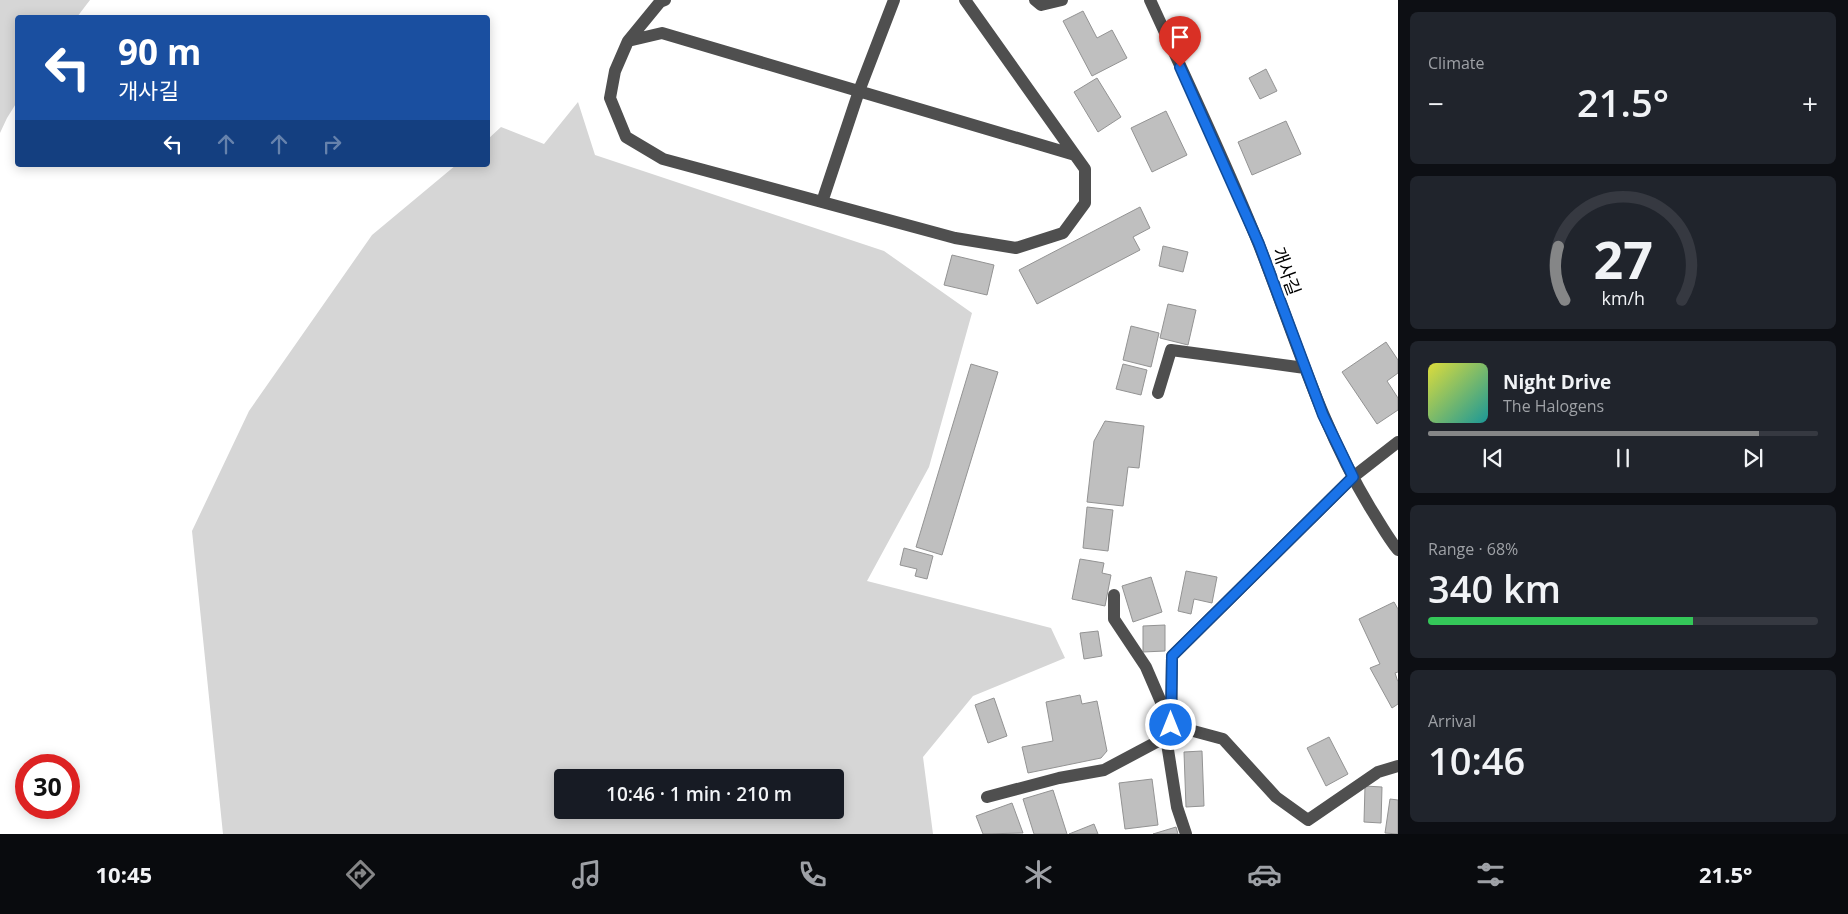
<!DOCTYPE html>
<meta charset="utf-8">
<style>
:root{--surface:#171b24;--page:#20242c;--text:#f1f3f6;--muted:#9ea1a6;--line:#363941;--accent:#858687}
body{margin:0;font-family:"Open Sans","Noto Sans KR",sans-serif;background:var(--page);color:var(--text);height:100vh;display:flex;flex-direction:column;font-size:19px;white-space:nowrap}
*{box-sizing:border-box;margin:0}
p{font-size:16px;color:var(--muted)}
.icon{flex:none;width:28px;height:28px;fill:none;stroke:currentColor;stroke-width:2;stroke-linecap:round;stroke-linejoin:round}
.map{position:relative;flex:1;overflow:hidden}
.drawer{display:flex;flex-direction:column;gap:12px;padding:12px;background:#0d0f14;width:450px}
.drawer>*{flex:none}
.top-card{position:absolute;left:15px;top:15px;width:475px;height:152px;border-radius:5px;box-shadow:0 2px 12px #0003;background:#1a4fa0;color:#fff;overflow:hidden}
.speed{position:absolute;left:15px;top:754px;display:flex;gap:10px;font-size:25px;font-weight:700;text-align:center}
.speed>*{display:grid;place-content:center;width:65px;height:65px;border-radius:50%;background:var(--surface);box-shadow:0 2px 12px #0003;line-height:1}
.speed .limit{border:8px solid #d22;background:#fff;color:#111}
.pin{position:absolute;display:grid;place-items:center;width:42px;height:42px;color:#fff;margin:-51px -21px;border-radius:50% 50% 50% 0;rotate:-45deg;box-shadow:0 0 5px #0007}
.pin .icon{rotate:45deg}
.me{position:absolute;width:55px;margin:-28px;rotate:0deg;stroke-linejoin:round;filter:drop-shadow(0 0 4px #0008)}
.turn{display:flex;align-items:center;gap:18px;height:105px;padding:0 20px;font-size:22px}
.turn .icon{width:65px;height:65px;stroke-width:2.5}
.turn b{display:block;font-size:35px;line-height:42px}
.lanes{display:flex;align-items:center;height:48px;padding:0 20px;background:#0003;justify-content:center;gap:25px;direction:ltr}
.lanes .off{opacity:.35}
.big{font-size:38px;font-weight:600;line-height:1.1}
.drawer .widget{flex:1;display:flex;flex-direction:column;justify-content:center;gap:8px;min-width:0;padding:0 18px;border-radius:8px;background:var(--page)}
.drawer .dial{align-items:center;gap:0}
.dial svg{height:130px;overflow:visible;fill:none;stroke:var(--line);stroke-width:7;stroke-linecap:round;text-anchor:middle}
.dial text{fill:var(--text);stroke:none}
.song{display:flex;align-items:center;gap:15px}
.cover{width:60px;height:60px;border-radius:8px;background:linear-gradient(135deg,hsl(60 70% 55%),hsl(180 70% 35%))}
.played{height:5px;border-radius:2px;background:linear-gradient(90deg,var(--accent) 85%,var(--line) 85%)}
.keys{display:flex;justify-content:space-around;direction:ltr}
.heat{display:flex;justify-content:space-between;align-items:center;font-size:28px;direction:ltr}
.charge{height:8px;border-radius:4px;background:linear-gradient(90deg,#34c759 68%,var(--line) 0)}
.trip{position:absolute;left:554px;top:769px;width:290px;height:50px;border-radius:5px;background:var(--surface);box-shadow:0 2px 12px #0003;font-weight:600;line-height:50px;text-align:center}
.tabs{display:flex;height:80px;justify-content:space-around;align-items:center;background:#090b0e;color:var(--muted)}
.tabs .icon{width:35px;height:35px}
.tabs .selected{color:var(--accent)}
.tabs b{font-size:22px;color:var(--text)}
main{display:flex;flex:1;min-height:0}
.map>svg:first-child{display:block}
</style>
<main>
<div class="map">
<svg width="1398" height="834" viewBox="0 0 1398 834">
<rect width="100%" height="100%" fill="#fff"/>
<path fill="#d6d6d6" fill-rule="evenodd" d="M0 0H90L77 17 18 18 17 102 7 118 0 133Z
M578 102 595 155 884 251 972 313 929 467 867 581 1051 628 1065 658 973 696 923 757 933 834H223L192 531 249 411 372 235 456 165H488V139L501 127 544 144ZM562 778H835V810H562Z"/>
<path fill="#bfbfbf" stroke="#939393" d="M1083 11 1097 38 1112 30 1127 58 1092 76 1063 21Z
M1266 69 1277 91 1260 99 1249 78Z
M1097 78 1121 117 1098 132 1074 92Z
M1166 111 1187 155 1152 172 1131 128Z
M1286 121 1301 154 1252 175 1238 142Z
M1140 207 1150 228 1133 237 1140 250 1037 304 1019 270Z
M1163 246 1188 252 1183 272 1159 266Z
M952 255 994 265 987 295 944 285Z
M1168 304 1196 310 1188 345 1160 338Z
M1131 326 1159 333 1151 367 1123 360Z
M1386 342 1398 360V373L1387 381 1398 398V410L1377 424 1342 372Z
M971 364 998 372 942 555 916 547Z
M1123 364 1147 370 1141 395 1116 389Z
M1105 421 1144 426 1139 468 1128 467 1123 506 1087 502 1094 441Z
M1087 507 1113 510 1108 551 1083 548Z
M904 548 933 556 927 579 915 576 917 569 900 565Z
M1080 559 1104 563 1102 573 1111 575 1105 606 1072 599Z
M1186 571 1217 577 1212 603 1194 599 1191 614 1178 611Z
M1151 577 1162 612 1133 622 1122 586Z
M1394 602 1398 609V672L1395 673 1398 682V704L1392 708 1370 668 1380 664 1359 619Z
M1165 625V651L1143 652V626Z
M1098 631 1102 656 1084 659 1080 633Z
M1080 695 1082 704 1097 701 1107 751 1101 758 1028 773 1022 747 1053 741 1046 702Z
M994 698 1007 736 988 743 975 705Z
M1329 737 1348 774 1326 786 1307 748Z
M1202 751 1204 806 1186 807 1184 752Z
M1152 779 1158 825 1125 829 1119 783Z
M1365 786 1382 787 1381 823 1364 822Z
M1053 790 1067 834H1034L1023 799Z
M1390 799 1398 800V834L1385 833Z
M1012 803 1023 833 983 834 976 816Z
M1094 824 1098 834H1069Z
M1176 827 1178 834H1153Z"/>
<g fill="none" stroke-linecap="round" stroke-linejoin="round">
<path stroke="#4f4f4f" stroke-width="12" d="M965 0 1075 155 1085 169V203L1063 233 1016 248 955 238 663 159 626 137 610 98 615 71 628 41 662 33 1075 155
M1035 0 1041 5 1062 0
M1150 0C1187 81 1226 162 1259 245 1294 334 1321 427 1371 509 1380 523 1388 538 1398 550
M628 41 660 2 665 0
M822 202 859 91 894 0
M1158 393 1171 350 1305 368
M1114 595V619L1146 667 1171 725 1223 739 1276 797 1308 820 1378 772 1398 766
M1166 737 1177 807 1186 834
M987 797 1059 778 1104 770 1166 737 1171 725 1172 656 1353 477 1398 442"/>
</g>
<g fill="none" stroke-linecap="round" stroke-linejoin="round">
<defs>
<path id="route" d="M1171 725 1172 656 1353 477 1323 415 1259 244 1180 67"/>
</defs>
<use href="#route" stroke="#114b97" stroke-width="12"/>
<use href="#route" stroke="#1a73e8" stroke-width="9"/>
</g>
<g text-anchor="middle" dominant-baseline="central" stroke-width="5" stroke-linejoin="round" paint-order="stroke">
<g font-size="18" fill="#000" stroke="#fff">
<text transform="translate(1287 271) rotate(70)">개사길</text>
</g>
</g>
</svg>
<div class="speed"><div class="limit">30</div></div>
<div class="pin" style="left:1180px;top:67px;background:#d93025"><svg class="icon" aria-label="arrive" viewBox="0 0 24 24"><path d="M6 21V4h12l-3 4 3 4H6"/></svg></div>
<svg class="me" style="left:1171px;top:725px" viewBox="-20 -20 40 40"><circle r="17" fill="#1a73e8" stroke="#fff" stroke-width="3"/><path d="M0-11L8 9 0 5-8 9z" fill="#fff"/></svg>
<div class="trip">10:46 · 1 min · 210 m</div>
<div class="top-card">
<div class="turn"><svg class="icon" aria-label="left" viewBox="0 0 24 24"><path d="M17 20v-9H6M10 6l-5 5 5 5"/></svg><div><b>90 m</b>개사길</div></div>
<div class="lanes"><svg class="icon" aria-label="left" viewBox="0 0 24 24"><path d="M17 20v-9H6M10 6l-5 5 5 5"/></svg><svg class="icon off" aria-label="ahead" viewBox="0 0 24 24"><path d="M12 20V5M6 11l6-6 6 6"/></svg><svg class="icon off" aria-label="ahead" viewBox="0 0 24 24"><path d="M12 20V5M6 11l6-6 6 6"/></svg><svg class="icon off" aria-label="right" viewBox="0 0 24 24"><path d="M7 20v-9h11M14 6l5 5-5 5"/></svg></div>
</div>
</div>
<section class="drawer">
<div class="widget"><p>Climate</p>
<div class="heat"><a>−</a><b class="big">21.5°</b><a>+</a></div>
</div>
<div class="widget dial"><svg viewBox="0 0 100 80">
<path d="M14 69A42 42 0 1 1 86 69"/>
<path d="M14 69A42 42 0 0 1 10 36" stroke="#858687"/>
<text x="50" y="56" font-size="32" font-weight="700">27</text>
<text x="50" y="72" font-size="11">km/h</text>
</svg></div>
<div class="widget">
<div class="song"><i class="cover"></i><div><b>Night Drive</b><p>The Halogens</p></div></div>
<div class="played"></div>
<div class="keys"><svg class="icon" aria-label="previous" viewBox="0 0 24 24"><path d="M18 5L8 12l10 7zM5 5v14"/></svg><svg class="icon" aria-label="pause" viewBox="0 0 24 24"><path d="M8 5v14M16 5v14"/></svg><svg class="icon" aria-label="next" viewBox="0 0 24 24"><path d="M6 5l10 7-10 7zM19 5v14"/></svg></div>
</div>
<div class="widget"><p>Range · 68%</p><b class="big">340 km</b><div class="charge"></div></div>
<div class="widget"><p>Arrival</p><b class="big">10:46</b></div>
</section>
</main>
<nav class="tabs">
<b>10:45</b>
<svg class="icon selected" aria-label="directions" viewBox="0 0 24 24"><path d="M12 3l9 9-9 9-9-9zM9 14v-3h6M13 9l2 2-2 2"/></svg>
<svg class="icon" aria-label="music" viewBox="0 0 24 24"><path d="M9 18V5l10-2v13"/><circle cx="6" cy="18" r="3"/><circle cx="16" cy="16" r="3"/></svg>
<svg class="icon" aria-label="phone" viewBox="0 0 24 24"><path d="M5 4h4l2 5-3 2q2 4 5 5l2-3 5 2v4C11 20 4 13 5 4z"/></svg>
<svg class="icon" aria-label="climate" viewBox="0 0 24 24"><path d="M12 3v18M4 7l16 10M4 17L20 7"/></svg>
<svg class="icon" aria-label="car" viewBox="0 0 24 24"><path d="M5 17H2v-5l4-1 3-4h7l3 4 3 1v5h-3M9 17h6M6 11h13"/><circle cx="7" cy="17" r="2"/><circle cx="17" cy="17" r="2"/></svg>
<svg class="icon" aria-label="filters" viewBox="0 0 24 24"><path d="M4 7h16M4 17h16"/><circle cx="9" cy="7" r="2"/><circle cx="15" cy="17" r="2"/></svg>
<b>21.5°</b>
</nav>
